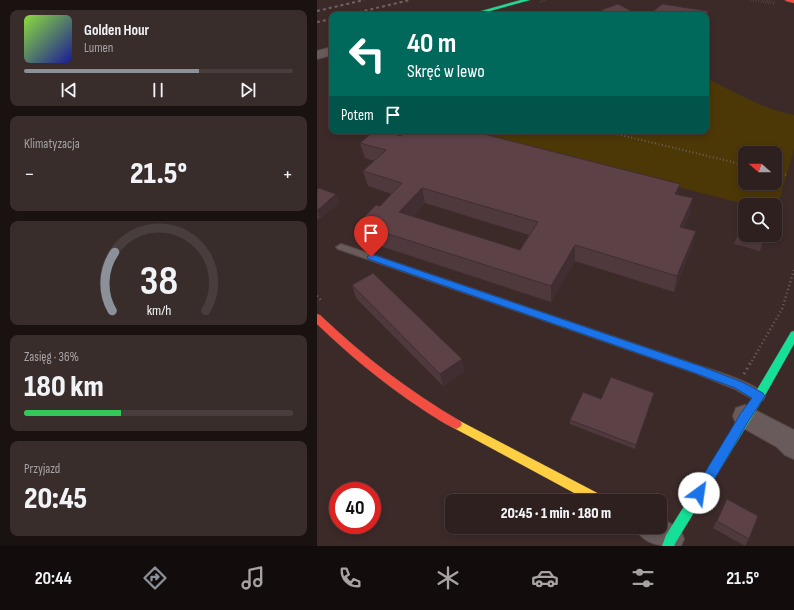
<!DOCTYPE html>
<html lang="pl">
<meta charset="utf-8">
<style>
:root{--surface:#2d201f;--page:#392d2c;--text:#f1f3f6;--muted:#a7a3a4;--line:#483e3d;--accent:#8c9099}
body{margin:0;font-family:"Sofia Sans Condensed",sans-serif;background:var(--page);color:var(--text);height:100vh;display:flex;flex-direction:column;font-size:15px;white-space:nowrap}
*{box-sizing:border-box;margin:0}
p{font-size:13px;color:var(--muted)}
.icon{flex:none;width:22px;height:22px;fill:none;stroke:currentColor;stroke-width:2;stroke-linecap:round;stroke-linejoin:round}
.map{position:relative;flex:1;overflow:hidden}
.details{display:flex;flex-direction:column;gap:10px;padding:10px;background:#191211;width:317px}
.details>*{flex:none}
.hud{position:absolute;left:12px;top:12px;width:380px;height:122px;border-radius:8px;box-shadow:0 2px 6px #0003,0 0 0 1px var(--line);background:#00695c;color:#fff;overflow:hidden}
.needle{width:26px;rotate:290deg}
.buttons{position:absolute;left:421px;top:146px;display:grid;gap:8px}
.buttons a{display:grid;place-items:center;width:44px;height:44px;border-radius:8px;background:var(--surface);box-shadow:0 2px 6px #0003,0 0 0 1px var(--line);font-size:20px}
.speed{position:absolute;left:12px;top:482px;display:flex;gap:8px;font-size:20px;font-weight:700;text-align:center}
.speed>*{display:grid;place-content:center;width:52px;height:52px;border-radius:50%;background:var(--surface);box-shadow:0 2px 6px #0003,0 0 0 1px var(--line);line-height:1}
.speed .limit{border:6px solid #d22;background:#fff;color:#111}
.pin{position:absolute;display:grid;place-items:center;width:34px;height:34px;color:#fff;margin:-41px -17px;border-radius:50% 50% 50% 0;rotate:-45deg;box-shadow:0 0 4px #0007}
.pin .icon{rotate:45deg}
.me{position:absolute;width:44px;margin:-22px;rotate:31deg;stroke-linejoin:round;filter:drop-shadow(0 0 3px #0008)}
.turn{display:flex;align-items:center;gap:14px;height:84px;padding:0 12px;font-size:18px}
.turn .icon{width:52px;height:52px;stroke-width:2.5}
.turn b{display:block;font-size:28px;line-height:34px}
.then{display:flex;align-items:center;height:38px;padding:0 12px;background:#0003;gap:8px;font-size:15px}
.big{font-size:30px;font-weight:800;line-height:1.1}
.details .card{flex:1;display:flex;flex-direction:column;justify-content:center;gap:6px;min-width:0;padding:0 14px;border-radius:8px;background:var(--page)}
.details .dial{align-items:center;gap:0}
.dial svg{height:104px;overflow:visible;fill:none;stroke:var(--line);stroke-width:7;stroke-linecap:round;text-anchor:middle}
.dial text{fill:var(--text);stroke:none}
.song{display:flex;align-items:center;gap:12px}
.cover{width:48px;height:48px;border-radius:6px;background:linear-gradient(135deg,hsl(90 70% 55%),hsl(240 70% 35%))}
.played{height:4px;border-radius:2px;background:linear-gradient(90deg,var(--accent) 65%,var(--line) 65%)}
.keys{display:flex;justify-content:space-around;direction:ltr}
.heat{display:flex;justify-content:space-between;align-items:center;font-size:22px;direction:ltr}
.charge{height:6px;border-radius:3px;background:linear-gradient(90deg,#34c759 36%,var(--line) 0)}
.trip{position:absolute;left:128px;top:494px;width:222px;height:40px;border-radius:8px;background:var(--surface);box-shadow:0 2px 6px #0003,0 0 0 1px var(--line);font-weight:800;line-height:40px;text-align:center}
.tab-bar{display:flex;height:64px;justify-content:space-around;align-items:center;background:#120d0c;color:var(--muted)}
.tab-bar .icon{width:28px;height:28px}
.tab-bar .on{color:var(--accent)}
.tab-bar b{font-size:18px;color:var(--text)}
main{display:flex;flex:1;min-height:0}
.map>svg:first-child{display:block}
</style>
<main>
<section class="details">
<div class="card">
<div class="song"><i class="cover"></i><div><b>Golden Hour</b><p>Lumen</p></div></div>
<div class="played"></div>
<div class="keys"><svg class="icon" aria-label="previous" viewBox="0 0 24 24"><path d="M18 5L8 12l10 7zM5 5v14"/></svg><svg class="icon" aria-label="pause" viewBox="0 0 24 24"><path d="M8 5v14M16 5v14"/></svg><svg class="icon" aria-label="next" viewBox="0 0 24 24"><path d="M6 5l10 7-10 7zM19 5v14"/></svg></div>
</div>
<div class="card"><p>Klimatyzacja</p>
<div class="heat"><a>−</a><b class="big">21.5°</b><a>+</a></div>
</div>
<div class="card dial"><svg viewBox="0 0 100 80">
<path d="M14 69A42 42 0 1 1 86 69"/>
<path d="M14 69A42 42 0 0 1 16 24" stroke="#8c9099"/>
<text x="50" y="56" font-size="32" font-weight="700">38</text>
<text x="50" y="72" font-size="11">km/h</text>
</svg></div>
<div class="card"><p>Zasięg · 36%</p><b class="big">180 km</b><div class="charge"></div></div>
<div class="card"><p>Przyjazd</p><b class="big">20:45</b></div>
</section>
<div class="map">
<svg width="477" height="546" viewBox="0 0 477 546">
<rect width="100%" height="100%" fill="#3c2a29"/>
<path fill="#4c3706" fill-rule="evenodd" d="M389 78C417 92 446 109 477 115V149L459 212 458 205H431L144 131H389ZM428 153H458V183H428Z"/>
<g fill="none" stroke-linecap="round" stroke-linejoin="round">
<defs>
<path id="lane" d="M24 244 386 367C399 371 443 385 448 396L446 400 442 401 438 400 418 389 378 373 21 249 19 247Z"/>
<path id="street" d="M15 47V55L0 59V51Z
M428 405 477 430V459L468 455 460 447 419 424 416 416 419 408Z
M343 518 363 529 367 539 364 546C344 546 327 546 318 527H343Z"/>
<path id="fast" d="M204 0H213L159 15H150Z
M477 331V344L446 399 359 542 357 546H345L349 535 438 393 474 332Z"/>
<path id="slow" d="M139 419 288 497 290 501H272L135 427 133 424 135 421Z"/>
<path id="jam" d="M468 0H477V3L469 1Z
M0 314 3 315C46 356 92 391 143 421L145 424 143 427 139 429C127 424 116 416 105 409 67 384 32 355 0 324Z"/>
</defs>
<use href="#lane" stroke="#574846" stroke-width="2"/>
<use href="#street" stroke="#574846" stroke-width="2"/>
<use href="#fast" stroke="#574846" stroke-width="1"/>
<use href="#slow" stroke="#574846" stroke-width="1"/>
<use href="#jam" stroke="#574846" stroke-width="1"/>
<path stroke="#6e6160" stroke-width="1.5" stroke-dasharray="0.5 2" stroke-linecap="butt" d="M434 0 457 4
M445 0 458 2
M223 2 229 0"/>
<path stroke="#6e6160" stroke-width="2" stroke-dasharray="1 2.5" stroke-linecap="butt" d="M287 131 428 165
M458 172 469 175"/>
<path stroke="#6e6160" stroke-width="2.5" stroke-dasharray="1 3" stroke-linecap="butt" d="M0 296 4 300
M435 361 465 309 477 270"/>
<path stroke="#6e6160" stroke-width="3" stroke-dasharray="1.5 4" stroke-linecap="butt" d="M427 374 435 360
M307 496 318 501
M343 503 348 500"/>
<use href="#lane" fill="#695b5b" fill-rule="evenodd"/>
<use href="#street" fill="#695b5b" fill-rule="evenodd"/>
<use href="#fast" fill="#16e098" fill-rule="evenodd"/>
<use href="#slow" fill="#ffcf43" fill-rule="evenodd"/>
<use href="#jam" fill="#f24e42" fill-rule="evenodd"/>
<path stroke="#706261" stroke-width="2" stroke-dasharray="3 3" stroke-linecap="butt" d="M0 11 47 0
M30 15 93 0
M0 22 15 19"/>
</g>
<path fill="#4f393d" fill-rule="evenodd" d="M284 10 322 15H283Z
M159 132 361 194 373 214 366 228 375 247 357 292 258 261 234 302 45 240 40 224 63 206 75 194 51 186 46 171 57 161 48 158 43 143 84 136ZM108 203 212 235 203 250 96 217Z
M0 190 19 194 22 203 3 219 0 218Z
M448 235 443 251 417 244 420 236Z
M35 285 148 371 126 386 39 298Z
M336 397 318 449 253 424V420L284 399Z
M410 499 432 539 428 546 396 528Z"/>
<path fill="#402e32" d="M363 184 360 199 358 194Z
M105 188 108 203 86 228 82 212Z
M19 194 22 203 3 219 0 211Z
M376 198 373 214 360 242 363 227Z
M379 231 375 247 357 292 360 276Z
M258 245V261L234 302V286Z
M145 359 148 371 126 386 123 374Z
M337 393 336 397 318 449 319 445Z"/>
<path fill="#5c4247" stroke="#402e32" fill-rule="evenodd" d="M301 4 322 15H292L284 10Z
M345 4 391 11 389 15H332Z
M57 131H67L84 136 89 131H155L363 184 358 194 376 198 363 227 379 231 360 276 258 245 234 286 40 224 59 205 63 206 85 183 46 171 69 150 43 143ZM105 188 221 222 203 250 82 212Z
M2 188 19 194 0 211V190Z
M433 196 457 202 456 205H430Z
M428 210V235H448L445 242 420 236Z
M56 273 145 359 123 374 35 285Z
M294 377 337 393 319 445 253 420 266 392 284 399Z
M410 499 441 516 432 539 400 521Z"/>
<path fill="#1a73e8" stroke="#114b97" d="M54 254 386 367 425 382 446 393 448 396 432 420 387 497 382 499 378 497 376 493 378 489 424 413 435 398 418 388 378 373 51 259 50 257Z"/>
</svg>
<div class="buttons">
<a><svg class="needle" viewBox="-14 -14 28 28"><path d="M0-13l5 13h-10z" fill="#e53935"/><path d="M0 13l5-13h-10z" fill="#a7a3a4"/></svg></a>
<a><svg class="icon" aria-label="search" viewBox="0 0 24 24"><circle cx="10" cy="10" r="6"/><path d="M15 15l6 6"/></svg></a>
</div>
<div class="speed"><div class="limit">40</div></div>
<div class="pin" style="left:54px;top:257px;background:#d93025"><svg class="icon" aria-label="arrive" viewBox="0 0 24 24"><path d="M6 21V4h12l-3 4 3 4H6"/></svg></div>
<svg class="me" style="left:382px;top:493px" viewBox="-20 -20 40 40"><circle r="19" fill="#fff"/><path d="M0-13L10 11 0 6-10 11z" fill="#1a73e8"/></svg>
<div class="trip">20:45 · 1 min · 180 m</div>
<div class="hud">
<div class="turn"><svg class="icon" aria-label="left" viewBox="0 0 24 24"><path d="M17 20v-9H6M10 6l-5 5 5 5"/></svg><div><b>40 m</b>Skręć w lewo</div></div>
<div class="then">Potem<svg class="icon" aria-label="arrive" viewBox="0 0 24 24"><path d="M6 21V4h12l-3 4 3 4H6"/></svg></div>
</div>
</div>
</main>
<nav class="tab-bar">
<b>20:44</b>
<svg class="icon on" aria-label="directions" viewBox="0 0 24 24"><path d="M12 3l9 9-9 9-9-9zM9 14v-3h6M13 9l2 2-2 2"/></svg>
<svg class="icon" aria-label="music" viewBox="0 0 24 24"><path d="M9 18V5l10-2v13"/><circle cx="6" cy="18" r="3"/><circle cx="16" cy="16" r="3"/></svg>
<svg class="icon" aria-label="phone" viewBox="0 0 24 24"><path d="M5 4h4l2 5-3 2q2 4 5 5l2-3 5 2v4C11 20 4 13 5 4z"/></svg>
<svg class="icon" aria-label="climate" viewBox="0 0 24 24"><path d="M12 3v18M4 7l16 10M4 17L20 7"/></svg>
<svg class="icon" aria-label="car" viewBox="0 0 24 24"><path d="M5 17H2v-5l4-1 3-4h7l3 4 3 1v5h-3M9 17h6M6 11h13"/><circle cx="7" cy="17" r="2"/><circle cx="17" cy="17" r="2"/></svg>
<svg class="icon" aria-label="filters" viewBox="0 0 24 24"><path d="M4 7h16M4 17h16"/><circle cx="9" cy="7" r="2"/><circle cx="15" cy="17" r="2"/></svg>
<b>21.5°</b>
</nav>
